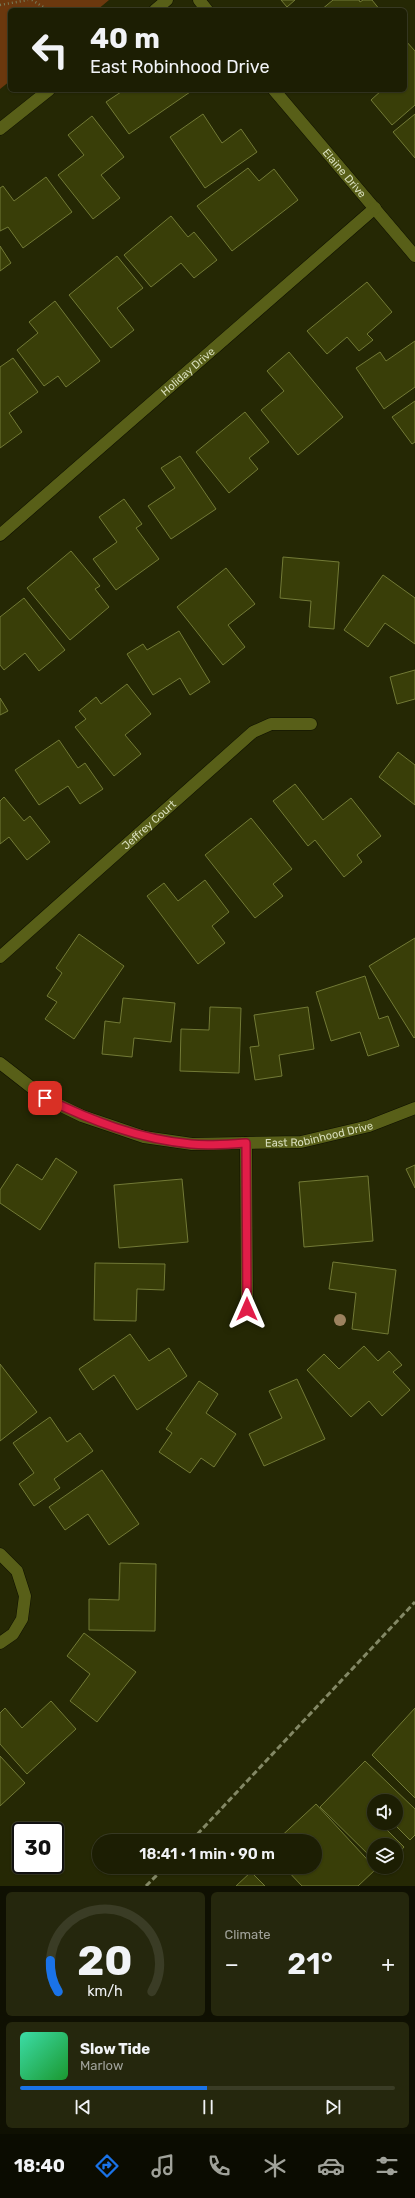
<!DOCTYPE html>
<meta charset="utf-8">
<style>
:root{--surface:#1c1e03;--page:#25270d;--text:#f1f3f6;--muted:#a0a29a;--line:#3a3c25;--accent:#1a73e8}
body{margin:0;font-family:Rubik,sans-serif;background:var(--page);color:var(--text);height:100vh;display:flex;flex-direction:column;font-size:15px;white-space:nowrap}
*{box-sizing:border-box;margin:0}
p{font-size:13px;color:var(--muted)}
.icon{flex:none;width:22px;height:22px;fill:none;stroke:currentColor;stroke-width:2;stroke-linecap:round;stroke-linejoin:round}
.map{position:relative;height:1886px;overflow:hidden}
.sheet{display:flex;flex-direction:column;gap:6px;padding:6px;background:#0f1002;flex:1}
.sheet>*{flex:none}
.hud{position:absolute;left:8px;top:8px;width:399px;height:84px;border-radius:6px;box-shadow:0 1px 3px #0004,0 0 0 1px var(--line);background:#1c1e03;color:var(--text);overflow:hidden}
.buttons{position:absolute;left:367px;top:1794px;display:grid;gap:8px}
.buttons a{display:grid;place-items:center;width:36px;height:36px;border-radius:50%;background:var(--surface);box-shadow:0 1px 3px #0004,0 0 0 1px var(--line);font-size:20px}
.speed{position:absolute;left:12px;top:1822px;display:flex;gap:8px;font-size:20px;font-weight:700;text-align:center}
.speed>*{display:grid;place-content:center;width:52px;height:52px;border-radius:50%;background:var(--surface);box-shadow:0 1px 3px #0004,0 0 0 1px var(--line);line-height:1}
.speed .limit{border:2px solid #111;border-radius:6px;background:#fff;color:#111}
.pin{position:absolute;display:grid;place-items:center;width:34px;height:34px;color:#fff;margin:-17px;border-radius:8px;box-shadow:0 2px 6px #0006}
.me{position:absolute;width:44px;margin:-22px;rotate:0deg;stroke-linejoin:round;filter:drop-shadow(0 0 3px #0008)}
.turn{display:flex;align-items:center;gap:14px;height:84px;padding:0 16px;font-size:18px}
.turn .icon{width:52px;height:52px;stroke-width:2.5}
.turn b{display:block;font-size:28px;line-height:34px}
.big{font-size:30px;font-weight:600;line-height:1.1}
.sheet .card{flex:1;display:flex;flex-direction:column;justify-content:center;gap:6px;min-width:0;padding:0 14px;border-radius:6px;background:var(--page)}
.sheet .dial{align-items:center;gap:0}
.dial svg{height:104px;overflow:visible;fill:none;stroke:var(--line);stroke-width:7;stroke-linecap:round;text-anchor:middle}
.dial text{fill:var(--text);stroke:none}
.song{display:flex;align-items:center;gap:12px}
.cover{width:48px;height:48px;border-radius:6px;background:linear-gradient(135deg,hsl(160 70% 55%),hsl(130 70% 35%))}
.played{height:4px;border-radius:2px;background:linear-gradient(90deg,var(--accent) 50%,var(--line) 50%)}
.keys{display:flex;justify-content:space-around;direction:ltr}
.heat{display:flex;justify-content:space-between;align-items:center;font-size:22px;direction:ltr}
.sheet .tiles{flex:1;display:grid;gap:6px;grid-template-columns:1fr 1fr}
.card:last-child{grid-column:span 2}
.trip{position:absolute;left:92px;top:1834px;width:230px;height:40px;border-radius:20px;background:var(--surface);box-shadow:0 1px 3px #0004,0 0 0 1px var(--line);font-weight:600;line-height:40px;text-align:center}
.tabs{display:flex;height:64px;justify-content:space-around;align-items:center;background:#0b0c01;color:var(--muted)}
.tabs .icon{width:28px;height:28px}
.tabs .current{color:var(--accent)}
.tabs b{font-size:18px;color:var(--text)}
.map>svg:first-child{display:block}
</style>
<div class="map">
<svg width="415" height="1886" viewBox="0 0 415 1886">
<rect width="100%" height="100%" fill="#252804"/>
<path fill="#6b380e" d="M0 0H109L97 10H10V81L0 89Z"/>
<path fill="#393e08" stroke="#727a36" d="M281 0H295L287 7Z
M333 0H359L360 2 363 0H372L380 10H321Z
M405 40 415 51V105L392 125 371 100 382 90H405Z
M124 90H193L129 134 106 102Z
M203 114 222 143 241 129 257 152 205 188 170 137Z
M415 114V158L393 132Z
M92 116 124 157 101 175 120 198 93 219 58 175 84 155 68 135Z
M248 168 259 181 274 169 298 200 232 251 197 206Z
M46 177 72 212 23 248 8 227 0 231V188L3 186 14 201Z
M171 216 188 237 194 232 217 260 194 278 181 263 151 287 124 255Z
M0 246 11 263 0 271Z
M117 256 143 288 117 308 134 330 111 348 69 295Z
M367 282 392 312 367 334 373 340 359 351 347 337 327 354 307 331Z
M55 301 100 361 66 387 58 376 44 386 17 350 38 333 29 322Z
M415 341V387L384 409 356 368 380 352 386 361Z
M289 352 343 417 298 455 261 410 284 391 267 371Z
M13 358 38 392 9 413 22 432 0 448V367Z
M415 401V442L412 444 392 417Z
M245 412 269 442 249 458 258 469 229 493 196 452Z
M180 456 216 509 171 539 148 506 175 488 161 468Z
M124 499 142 524 136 528 159 559 116 590 93 559 117 542 99 517Z
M71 551 100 586 95 589 109 607 70 640 27 588Z
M283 557 339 562 334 629 309 627 311 601 280 598Z
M226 568 255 604 228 625 245 647 223 665 177 607Z
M383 575 415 598V644L385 623 368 647 344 630Z
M24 598 65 650 39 671 25 653 4 670 0 665V617Z
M179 631 210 682 190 695 180 678 153 695 127 654 143 644 147 650Z
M415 670V699L397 704 390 677Z
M127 684 151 714 125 735 141 754 114 776 75 727 86 719 79 711 96 697 101 704Z
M0 698 8 711 0 715Z
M59 740 78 768 85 763 103 789 80 804 68 786 39 805 15 770Z
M398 752 415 765V805L379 777Z
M295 784 323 820 351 798 381 836 357 855 362 862 344 877 315 840 308 846 273 801Z
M4 797 24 821 30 816 50 842 27 860 9 837 0 844V801Z
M251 818 292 869 273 884 283 896 255 918 205 855Z
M205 880 229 912 212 926 225 943 198 964 147 896 164 883 178 901Z
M79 934 124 966 74 1039 45 1019 57 1002 47 996 62 973 56 968Z
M415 938V1037L414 1038 369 966Z
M365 976 379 1019 388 1016 399 1046 368 1056 360 1032 331 1041 316 992Z
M123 998 175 1003 171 1042 134 1038 132 1057 102 1054 105 1021 120 1023Z
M210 1007 241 1008 239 1073 180 1071 181 1029 209 1030Z
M308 1007 314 1049 279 1055 282 1076 255 1080 250 1047 259 1046 254 1015Z
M56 1158 77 1172 40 1230 0 1203V1190L17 1164 42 1180Z
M415 1165V1188L406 1169Z
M368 1176 373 1241 304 1247 299 1182Z
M182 1179 188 1242 119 1248 114 1185Z
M333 1262 396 1270 388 1334 352 1329 356 1293 329 1289Z
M95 1263 165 1264 164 1290 137 1289 136 1321 94 1320Z
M130 1334 149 1361 169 1348 187 1376 137 1410 114 1375 93 1390 79 1369Z
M364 1346 378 1361 389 1351 402 1365 393 1372 410 1390 382 1416 369 1401 351 1417 307 1370 324 1354 339 1369Z
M0 1364 37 1412 0 1441Z
M297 1379 325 1439 264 1466 249 1434 282 1418 269 1391Z
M199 1381 218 1394 206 1413 236 1434 214 1467 201 1458 190 1473 159 1452 172 1433 166 1429Z
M50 1417 67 1442 80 1433 93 1451 54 1479 60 1488 34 1506 19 1484 34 1473 13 1443Z
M102 1470 139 1524 109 1545 88 1514 65 1530 49 1507Z
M120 1563 156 1564 155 1631 89 1630V1599L119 1600Z
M84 1633 136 1672 97 1722 70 1701 90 1674 67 1656Z
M51 1701 76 1729 27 1774 0 1744V1713L5 1708 22 1728Z
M415 1708V1798L372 1755Z
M0 1756 25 1783 0 1806Z
M365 1761 415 1809V1835L410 1840 393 1823H396V1801H374V1823H380L404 1847 396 1856V1845H374V1860L320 1807Z
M316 1804 376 1869 358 1886H302L284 1867H315V1841H276Z
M251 1872 265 1886H236Z"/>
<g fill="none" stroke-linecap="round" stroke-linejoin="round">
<defs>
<g id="minor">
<path d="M199 0 207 10"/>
<path d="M155 10 167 0"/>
<path id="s1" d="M274 90 415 256"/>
<path d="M0 129 49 90"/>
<path id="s2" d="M0 535 375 208"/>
<path id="s3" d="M0 957 253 732 271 724H311"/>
<path id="s4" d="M0 1063 45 1098 82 1116 144 1137 192 1144 301 1142 369 1126 415 1108"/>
<path d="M246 1143 247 1309"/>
<path d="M0 1554 17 1571 25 1596 22 1619 13 1634 0 1643"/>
</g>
</defs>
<use href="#minor" stroke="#0e1000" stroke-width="13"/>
<path stroke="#797d5a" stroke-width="2.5" stroke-dasharray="1 3" stroke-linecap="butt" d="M32 0 48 10
M0 5 28 0"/>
<use href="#minor" stroke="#585f18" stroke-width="12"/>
<path stroke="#838865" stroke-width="3" stroke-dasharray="6 3" stroke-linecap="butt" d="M191 1841 415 1602
M146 1886 165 1867"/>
</g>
<circle fill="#9c825f" cx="340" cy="1320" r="6"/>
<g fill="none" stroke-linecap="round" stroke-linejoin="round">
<defs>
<path id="route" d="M45 1098C92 1121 139 1139 191 1144 209 1146 228 1144 246 1143L247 1309"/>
</defs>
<use href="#route" stroke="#92132f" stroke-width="10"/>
<use href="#route" stroke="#e11d48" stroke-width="7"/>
</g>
<g text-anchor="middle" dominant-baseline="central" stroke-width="4" stroke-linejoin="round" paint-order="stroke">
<g font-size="11" fill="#d8debc" stroke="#0e1000">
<text stroke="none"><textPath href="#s1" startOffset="109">Elaine Drive</textPath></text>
<text stroke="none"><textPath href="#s2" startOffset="249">Holiday Drive</textPath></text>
<text stroke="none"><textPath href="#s3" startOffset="199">Jeffrey Court</textPath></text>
<text stroke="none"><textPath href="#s4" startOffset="340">East Robinhood Drive</textPath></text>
</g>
</g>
</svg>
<div class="buttons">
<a><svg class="icon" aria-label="sound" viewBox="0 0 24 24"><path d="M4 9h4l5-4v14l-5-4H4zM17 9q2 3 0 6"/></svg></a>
<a><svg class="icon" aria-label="layers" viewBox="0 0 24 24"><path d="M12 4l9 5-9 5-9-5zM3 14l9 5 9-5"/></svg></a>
</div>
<div class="speed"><div class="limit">30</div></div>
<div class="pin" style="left:45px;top:1098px;background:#d93025"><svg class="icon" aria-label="arrive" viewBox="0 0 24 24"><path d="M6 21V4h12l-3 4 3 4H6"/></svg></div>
<svg class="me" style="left:247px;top:1309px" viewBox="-20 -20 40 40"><path d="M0-17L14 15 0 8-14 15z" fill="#e11d48" stroke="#fff" stroke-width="4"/></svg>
<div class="trip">18:41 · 1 min · 90 m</div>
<div class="hud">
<div class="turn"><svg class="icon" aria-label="left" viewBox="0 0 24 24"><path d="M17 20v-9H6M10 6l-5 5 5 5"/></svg><div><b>40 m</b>East Robinhood Drive</div></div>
</div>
</div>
<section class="sheet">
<div class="tiles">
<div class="card dial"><svg viewBox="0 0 100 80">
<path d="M14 69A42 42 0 1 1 86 69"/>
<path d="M14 69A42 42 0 0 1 8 45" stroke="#1a73e8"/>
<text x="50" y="56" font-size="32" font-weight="700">20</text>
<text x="50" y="72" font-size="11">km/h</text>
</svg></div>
<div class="card"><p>Climate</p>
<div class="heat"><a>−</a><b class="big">21°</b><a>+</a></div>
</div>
<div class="card">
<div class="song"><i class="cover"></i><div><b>Slow Tide</b><p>Marlow</p></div></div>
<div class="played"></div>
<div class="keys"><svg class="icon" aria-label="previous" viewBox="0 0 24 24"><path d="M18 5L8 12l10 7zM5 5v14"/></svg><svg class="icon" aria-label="pause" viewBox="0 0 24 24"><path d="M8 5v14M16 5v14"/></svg><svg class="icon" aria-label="next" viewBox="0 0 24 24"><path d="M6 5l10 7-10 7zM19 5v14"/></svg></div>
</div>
</div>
</section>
<nav class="tabs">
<b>18:40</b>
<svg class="icon current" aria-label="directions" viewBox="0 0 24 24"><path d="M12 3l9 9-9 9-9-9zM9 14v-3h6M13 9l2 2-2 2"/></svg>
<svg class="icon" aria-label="music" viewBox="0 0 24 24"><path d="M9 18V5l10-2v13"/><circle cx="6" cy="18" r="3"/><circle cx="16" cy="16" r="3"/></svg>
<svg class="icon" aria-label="phone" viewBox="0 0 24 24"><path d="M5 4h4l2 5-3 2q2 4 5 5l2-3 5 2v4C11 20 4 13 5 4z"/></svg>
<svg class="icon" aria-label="climate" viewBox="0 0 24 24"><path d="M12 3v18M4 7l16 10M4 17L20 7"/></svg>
<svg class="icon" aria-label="car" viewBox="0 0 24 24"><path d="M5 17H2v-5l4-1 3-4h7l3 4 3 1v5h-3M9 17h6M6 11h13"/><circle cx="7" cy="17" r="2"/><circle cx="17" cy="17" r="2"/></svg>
<svg class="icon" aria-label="filters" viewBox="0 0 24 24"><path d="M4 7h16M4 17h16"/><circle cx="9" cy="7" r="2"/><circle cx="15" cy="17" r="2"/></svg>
</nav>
